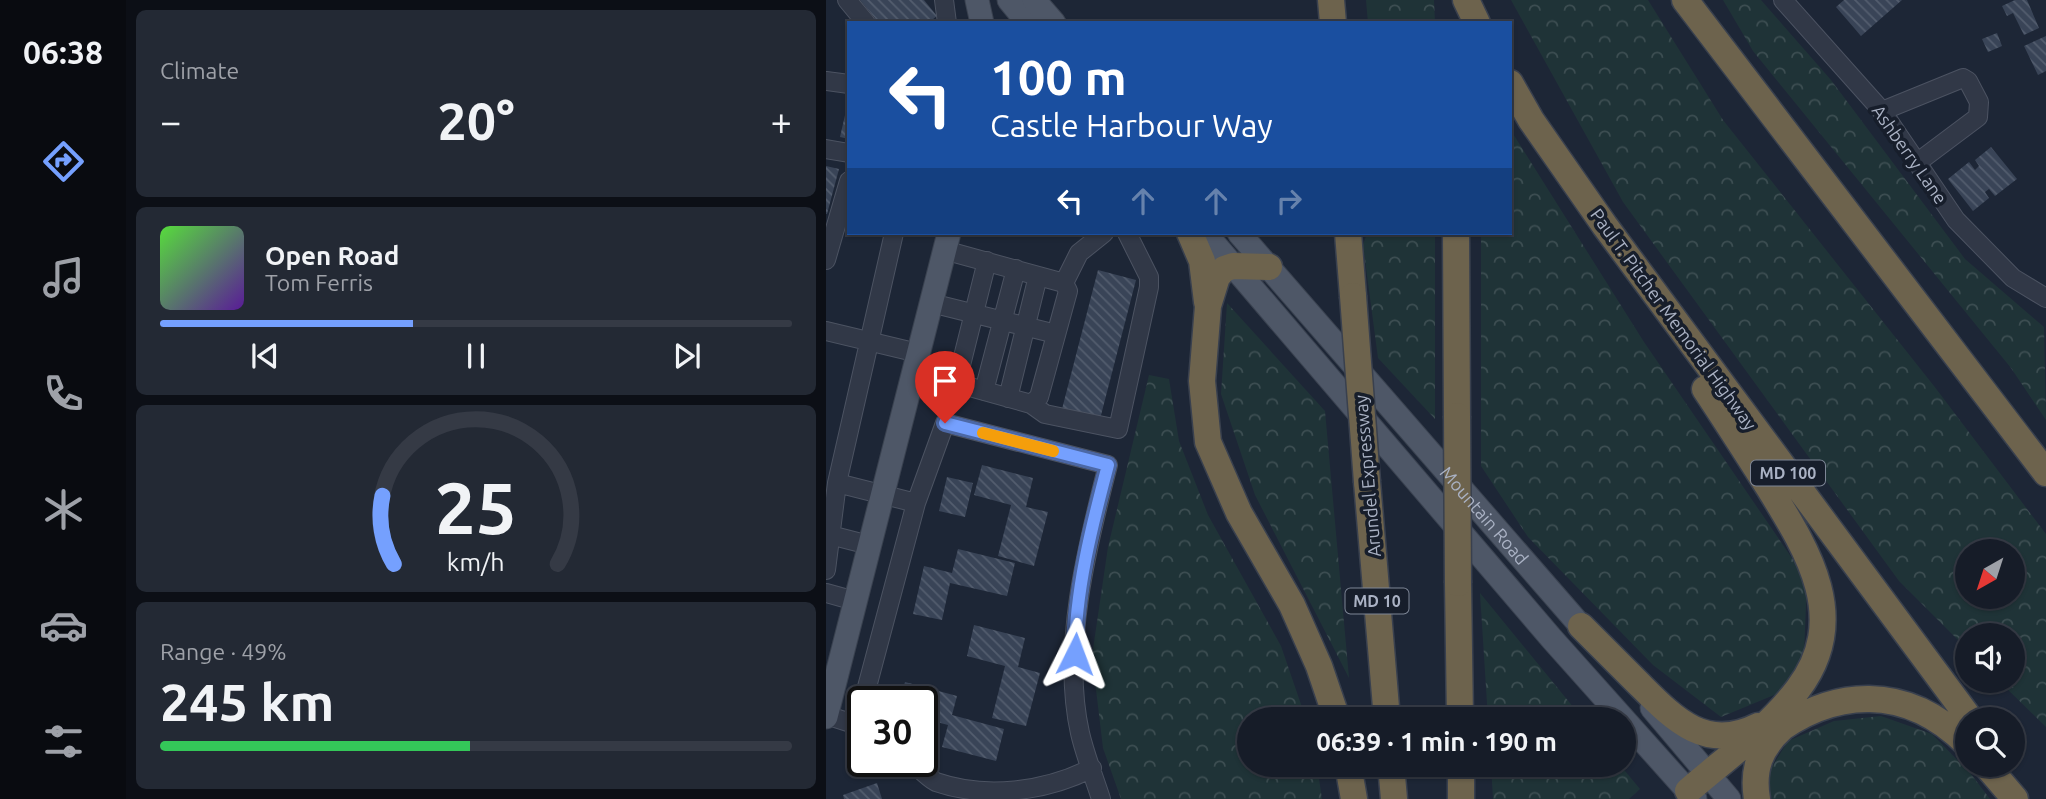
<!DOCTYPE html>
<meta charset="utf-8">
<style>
:root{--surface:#161c28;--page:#232934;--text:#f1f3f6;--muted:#9ea1a8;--line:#353a45;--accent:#75a0fe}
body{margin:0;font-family:Ubuntu,sans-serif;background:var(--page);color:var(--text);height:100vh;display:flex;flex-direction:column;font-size:26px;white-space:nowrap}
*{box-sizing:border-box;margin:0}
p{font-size:23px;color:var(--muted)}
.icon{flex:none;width:38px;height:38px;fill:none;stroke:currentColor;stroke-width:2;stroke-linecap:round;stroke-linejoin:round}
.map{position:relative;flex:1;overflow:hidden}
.sheet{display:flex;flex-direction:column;gap:10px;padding:10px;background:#0c0f16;width:700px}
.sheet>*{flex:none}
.guide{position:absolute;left:21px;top:21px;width:665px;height:214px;border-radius:0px;box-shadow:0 2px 5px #0004,0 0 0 2px var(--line);background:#1a4fa0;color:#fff;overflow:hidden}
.needle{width:46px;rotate:219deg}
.buttons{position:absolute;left:1129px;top:539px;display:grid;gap:14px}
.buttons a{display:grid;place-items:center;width:70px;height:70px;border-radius:50%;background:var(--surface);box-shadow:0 2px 5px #0004,0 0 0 2px var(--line);font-size:35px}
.speed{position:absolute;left:21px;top:686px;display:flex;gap:14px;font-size:35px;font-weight:700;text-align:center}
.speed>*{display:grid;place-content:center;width:91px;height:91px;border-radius:50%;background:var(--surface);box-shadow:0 2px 5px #0004,0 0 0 2px var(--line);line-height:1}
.speed .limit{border:4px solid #111;border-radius:10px;background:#fff;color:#111}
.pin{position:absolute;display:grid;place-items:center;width:60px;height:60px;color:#fff;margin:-72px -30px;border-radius:50% 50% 50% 0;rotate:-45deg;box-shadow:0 0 7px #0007}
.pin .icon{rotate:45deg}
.me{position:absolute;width:77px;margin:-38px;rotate:3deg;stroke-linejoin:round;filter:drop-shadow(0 0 5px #0008)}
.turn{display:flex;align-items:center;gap:24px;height:147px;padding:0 28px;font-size:32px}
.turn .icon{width:91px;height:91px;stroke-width:2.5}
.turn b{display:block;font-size:49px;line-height:60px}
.lanes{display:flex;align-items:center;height:66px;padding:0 28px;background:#0003;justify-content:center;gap:35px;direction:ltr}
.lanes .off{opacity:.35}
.big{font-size:52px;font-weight:600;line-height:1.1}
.sheet .card{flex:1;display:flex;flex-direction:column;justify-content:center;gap:10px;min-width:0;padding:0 24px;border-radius:10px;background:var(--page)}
.sheet .dial{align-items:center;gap:0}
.dial svg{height:182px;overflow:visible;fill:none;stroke:var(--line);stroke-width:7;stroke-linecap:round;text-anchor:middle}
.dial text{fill:var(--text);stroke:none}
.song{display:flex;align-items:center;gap:21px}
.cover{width:84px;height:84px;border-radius:10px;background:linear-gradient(135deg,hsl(110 70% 55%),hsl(270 70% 35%))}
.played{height:7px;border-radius:4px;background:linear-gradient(90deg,var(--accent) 40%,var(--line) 40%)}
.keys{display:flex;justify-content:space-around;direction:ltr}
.heat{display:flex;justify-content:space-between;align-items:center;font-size:38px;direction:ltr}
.charge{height:10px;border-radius:5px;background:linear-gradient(90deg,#34c759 49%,var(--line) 0)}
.trip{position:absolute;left:411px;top:707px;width:399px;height:70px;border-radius:35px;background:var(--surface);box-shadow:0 2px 5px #0004,0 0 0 2px var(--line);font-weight:600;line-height:70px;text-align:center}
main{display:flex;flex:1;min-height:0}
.tabs{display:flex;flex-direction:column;width:126px;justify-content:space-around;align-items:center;background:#090b10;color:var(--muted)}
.tabs .icon{width:49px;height:49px}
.tabs .current{color:var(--accent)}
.tabs b{font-size:32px;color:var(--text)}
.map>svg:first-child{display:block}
</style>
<main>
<nav class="tabs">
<b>06:38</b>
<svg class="icon current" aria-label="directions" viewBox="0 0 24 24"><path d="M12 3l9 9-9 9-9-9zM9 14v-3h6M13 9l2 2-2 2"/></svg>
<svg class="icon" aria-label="music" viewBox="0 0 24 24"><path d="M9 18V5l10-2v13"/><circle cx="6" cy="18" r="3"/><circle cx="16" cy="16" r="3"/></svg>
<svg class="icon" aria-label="phone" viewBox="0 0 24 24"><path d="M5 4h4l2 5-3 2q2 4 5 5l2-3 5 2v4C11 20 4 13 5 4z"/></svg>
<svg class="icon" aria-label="climate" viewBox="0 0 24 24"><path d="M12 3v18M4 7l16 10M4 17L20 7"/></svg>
<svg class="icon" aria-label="car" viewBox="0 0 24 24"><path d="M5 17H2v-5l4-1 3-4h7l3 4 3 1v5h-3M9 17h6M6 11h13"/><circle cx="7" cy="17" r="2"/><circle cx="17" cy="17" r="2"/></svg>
<svg class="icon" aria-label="filters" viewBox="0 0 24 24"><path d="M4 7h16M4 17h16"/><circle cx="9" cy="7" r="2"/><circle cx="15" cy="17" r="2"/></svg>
</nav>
<section class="sheet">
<div class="card"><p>Climate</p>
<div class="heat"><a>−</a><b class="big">20°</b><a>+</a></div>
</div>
<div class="card">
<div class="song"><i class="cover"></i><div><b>Open Road</b><p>Tom Ferris</p></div></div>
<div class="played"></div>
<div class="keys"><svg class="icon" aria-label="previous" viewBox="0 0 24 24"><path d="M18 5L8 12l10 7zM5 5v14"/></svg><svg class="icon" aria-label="pause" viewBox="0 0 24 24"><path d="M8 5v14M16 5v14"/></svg><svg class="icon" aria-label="next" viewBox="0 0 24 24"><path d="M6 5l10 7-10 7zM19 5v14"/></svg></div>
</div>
<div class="card dial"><svg viewBox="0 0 100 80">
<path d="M14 69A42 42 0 1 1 86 69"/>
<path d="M14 69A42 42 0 0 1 9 39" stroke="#75a0fe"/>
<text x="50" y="56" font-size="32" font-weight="700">25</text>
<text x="50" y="72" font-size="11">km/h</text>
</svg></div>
<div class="card"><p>Range · 49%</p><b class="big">245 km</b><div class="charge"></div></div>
</section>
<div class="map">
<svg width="1220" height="799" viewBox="0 0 1220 799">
<defs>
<pattern id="forest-crowns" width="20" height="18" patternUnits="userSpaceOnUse" patternTransform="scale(1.75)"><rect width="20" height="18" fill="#1f3337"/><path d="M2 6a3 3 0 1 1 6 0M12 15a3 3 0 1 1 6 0" fill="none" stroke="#3d4e52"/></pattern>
<pattern id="building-back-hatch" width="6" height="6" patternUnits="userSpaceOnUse" patternTransform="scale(1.75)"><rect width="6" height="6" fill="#394457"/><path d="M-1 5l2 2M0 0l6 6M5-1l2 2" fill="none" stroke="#535d6e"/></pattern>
</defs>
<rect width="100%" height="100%" fill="#1d2636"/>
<path fill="url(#forest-crowns)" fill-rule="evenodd" d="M540 0H608L609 23H542Z
M685 0H822L897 120 1108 386 1220 534V727L1173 681H1186V635H1141V649L1073 581 797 202ZM1141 551H1186V597H1141Z
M897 0H935L1005 80 1139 259 1218 327 1220 420 1185 368 927 51Z
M684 129 818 342 981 580 978 655 953 693 895 717 827 665 702 537 655 466V233H684Z
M541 233H609V419L552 358 537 245Z
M401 303 499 411 523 678 429 495 395 394Z
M323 375 343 379 353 441 382 515 455 646 480 719H424V765H491L496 799H295L277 748 266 656 282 547Z
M654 593 757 719H662Z
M1055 716 1106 734 1145 774 1164 799H946L939 778 962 741 1008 721Z
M665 765H794L814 789 803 799H667Z"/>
<path fill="url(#building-back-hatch)" d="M34 0H98L111 16 102 23H53Z
M1018 0H1076L1035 36 1010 7Z
M1189 0H1201L1213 28 1198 35 1187 13 1181 16 1176 6Z
M1171 33 1176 46 1162 52 1156 39Z
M1220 36V71L1212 75 1198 46Z
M22 102 23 103V139L14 137Z
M1165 147 1191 179 1169 196 1163 189 1159 192 1163 198 1147 211 1122 179 1143 162 1149 170 1153 166 1149 160Z
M0 166 13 169 1 214H0Z
M272 270 310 280 274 419 236 409Z
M156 465 207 478 200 507 222 512 208 566 172 556 185 505 148 495Z
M121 477 147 483 139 517 113 511Z
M132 549 189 563 181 596 124 583 116 620 87 614 98 566 126 573Z
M148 625 199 638 192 667 214 673 200 726 166 718 179 666 141 656Z
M79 682 131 696 126 715 178 729 170 761 116 747 122 725 96 718V702H73Z
M51 783 56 799H18L17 795Z"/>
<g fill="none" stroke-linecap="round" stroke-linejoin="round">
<defs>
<path id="minor" d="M21 0 40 23
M118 0 121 23
M957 0 1056 111 1130 220 1187 278 1220 298
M0 81 23 84
M1056 111 1137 78 1142 81 1153 102 1152 117 1092 162
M0 149 23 153
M118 250 238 283 242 291 213 397 205 404 137 385 132 377 161 261
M0 260 23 181
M238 283 253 253 278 233
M105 303 230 334
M0 331 92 353
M158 391 190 269
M182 398 212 276
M205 404 219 414 292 429 323 287V277L301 233
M11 483 90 503
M4 535 43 545
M0 570 11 483 68 233
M0 593 29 601
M37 702 90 503 119 423 282 465C261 546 235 649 254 733 259 755 268 777 275 799
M0 715 37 727
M85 761C93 768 101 777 110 782 159 799 219 792 266 768"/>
<g id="major">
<path d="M151 0 156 23"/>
<path d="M183 0 202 23"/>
<path d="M208 0 228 23"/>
<path d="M379 233 726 639 869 799"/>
<path id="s1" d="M413 233 767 640"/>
<path d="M826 708 903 799"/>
<path d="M0 717 123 233"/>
</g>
<path id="highway" d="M505 0 507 23
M640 0 651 23
M859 0 1220 473
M684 83 705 120 779 226 1144 719
M364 233 376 261 381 302
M522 233 527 296
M630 233 631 416
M443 267 407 266 398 269 391 277 382 306 376 381 382 442 413 513 466 605 493 666 511 719
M541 482 561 719
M632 583 634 719
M755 626C774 645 793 664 812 683 847 718 879 753 932 726
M942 738C1007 686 1081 684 1141 744
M522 765 528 799
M565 765 568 799
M635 765V799
M1160 765 1189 799
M862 791C900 758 942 729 972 689 1025 619 982 551 943 488 922 455 901 422 879 389
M931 799C926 769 934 748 956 728"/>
</defs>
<use href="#minor" stroke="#4c5362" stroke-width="20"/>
<use href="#major" stroke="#3a4250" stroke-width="25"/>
<use href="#highway" stroke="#39404e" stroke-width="29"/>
<use href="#minor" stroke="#313847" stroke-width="18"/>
<use href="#major" stroke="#4e5767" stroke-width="23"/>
<use href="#highway" stroke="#6d634d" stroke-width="26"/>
<defs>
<path id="highway-bridge" d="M527 296 541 482
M631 416 632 583"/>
</defs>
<use href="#highway-bridge" stroke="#39404e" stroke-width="29" stroke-linecap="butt"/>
<use href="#highway-bridge" stroke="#6d634d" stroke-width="26"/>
</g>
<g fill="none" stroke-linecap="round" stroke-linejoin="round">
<defs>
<path id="route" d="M119 423 282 465C266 525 249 591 249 654"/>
</defs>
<use href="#route" stroke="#4c68a5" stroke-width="18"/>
<use href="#route" stroke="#75a0fe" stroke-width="12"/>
<path stroke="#f59e0b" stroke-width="12" d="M157 433 227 451"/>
</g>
<g text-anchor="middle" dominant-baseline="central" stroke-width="7" stroke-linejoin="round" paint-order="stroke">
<g fill="#171e2b" stroke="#7e8696" stroke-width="2">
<rect x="925" y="460.5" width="74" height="25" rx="5"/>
<rect x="519.5" y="588.5" width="63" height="25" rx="5"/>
</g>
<g font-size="16" font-weight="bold" fill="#aab2c4">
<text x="962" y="473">MD 100</text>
<text x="551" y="601">MD 10</text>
</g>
<g font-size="18" fill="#aab2c4" stroke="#171e2b">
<text transform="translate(1084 154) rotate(55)">Ashberry Lane</text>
<text transform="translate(848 319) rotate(54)">Paul T. Pitcher Memorial Highway</text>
<text transform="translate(541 476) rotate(-95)">Arundel Expressway</text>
<text stroke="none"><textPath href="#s1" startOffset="374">Mountain Road</textPath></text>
</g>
</g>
</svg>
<div class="buttons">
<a><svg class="needle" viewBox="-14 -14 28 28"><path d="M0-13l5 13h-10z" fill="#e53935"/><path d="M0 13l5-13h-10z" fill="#9ea1a8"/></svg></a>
<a><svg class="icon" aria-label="sound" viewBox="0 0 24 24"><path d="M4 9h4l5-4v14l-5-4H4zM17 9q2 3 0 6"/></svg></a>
<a><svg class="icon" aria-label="search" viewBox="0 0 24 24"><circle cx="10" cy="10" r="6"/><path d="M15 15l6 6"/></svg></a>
</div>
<div class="speed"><div class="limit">30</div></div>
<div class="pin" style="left:119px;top:423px;background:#d93025"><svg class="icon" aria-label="arrive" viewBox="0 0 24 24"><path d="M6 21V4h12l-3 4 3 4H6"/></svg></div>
<svg class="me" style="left:249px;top:654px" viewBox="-20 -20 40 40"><path d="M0-17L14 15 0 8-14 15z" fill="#75a0fe" stroke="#fff" stroke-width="4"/></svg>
<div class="trip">06:39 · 1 min · 190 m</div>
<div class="guide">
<div class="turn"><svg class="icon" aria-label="left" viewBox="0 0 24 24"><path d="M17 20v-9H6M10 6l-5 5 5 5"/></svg><div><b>100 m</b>Castle Harbour Way</div></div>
<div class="lanes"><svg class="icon" aria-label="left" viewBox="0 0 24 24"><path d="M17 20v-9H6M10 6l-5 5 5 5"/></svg><svg class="icon off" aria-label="ahead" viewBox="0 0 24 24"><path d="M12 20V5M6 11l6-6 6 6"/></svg><svg class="icon off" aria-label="ahead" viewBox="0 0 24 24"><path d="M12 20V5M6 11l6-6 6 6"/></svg><svg class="icon off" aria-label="right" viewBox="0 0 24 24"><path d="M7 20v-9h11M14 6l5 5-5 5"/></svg></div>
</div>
</div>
</main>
